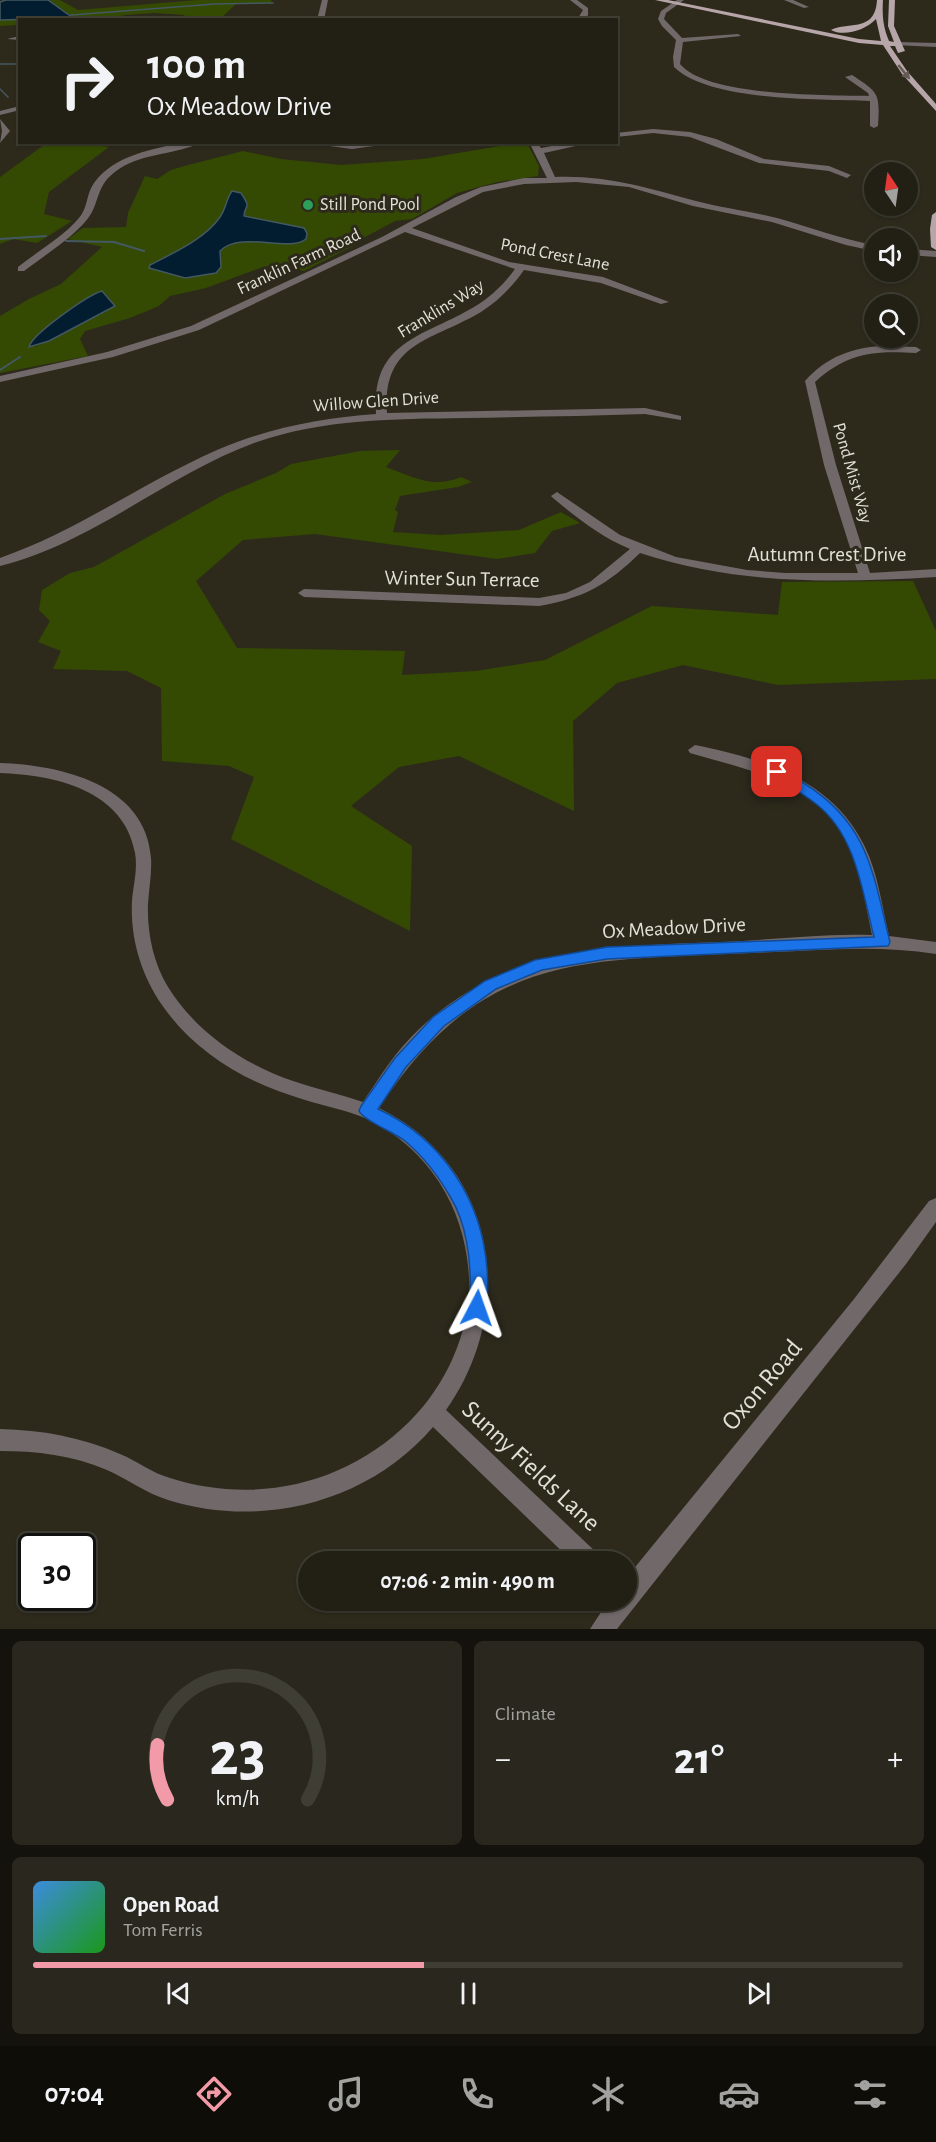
<!DOCTYPE html>
<meta charset="utf-8">
<style>
:root{--surface:#222015;--page:#2a281e;--text:#f1f3f6;--muted:#a2a3a0;--line:#3f3e34;--accent:#f39aa8}
body{margin:0;font-family:"Alegreya Sans",sans-serif;background:var(--page);color:var(--text);height:100vh;display:flex;flex-direction:column;font-size:22px;white-space:nowrap}
*{box-sizing:border-box;margin:0}
p{font-size:20px;color:var(--muted)}
.icon{flex:none;width:33px;height:33px;fill:none;stroke:currentColor;stroke-width:2;stroke-linecap:round;stroke-linejoin:round}
.map{position:relative;height:1629px;overflow:hidden}
.panel{display:flex;flex-direction:column;gap:12px;padding:12px;background:#13120c;flex:1}
.panel>*{flex:none}
.banner{position:absolute;left:18px;top:18px;width:600px;height:126px;border-radius:0px;box-shadow:0 2px 4px #0004,0 0 0 2px var(--line);background:#222015;color:var(--text);overflow:hidden}
.needle{width:39px;rotate:347deg}
.buttons{position:absolute;left:864px;top:162px;display:grid;gap:12px}
.buttons a{display:grid;place-items:center;width:54px;height:54px;border-radius:50%;background:var(--surface);box-shadow:0 2px 4px #0004,0 0 0 2px var(--line);font-size:30px}
.speed{position:absolute;left:18px;top:1533px;display:flex;gap:12px;font-size:30px;font-weight:700;text-align:center}
.speed>*{display:grid;place-content:center;width:78px;height:78px;border-radius:50%;background:var(--surface);box-shadow:0 2px 4px #0004,0 0 0 2px var(--line);line-height:1}
.speed .limit{border:3px solid #111;border-radius:9px;background:#fff;color:#111}
.pin{position:absolute;display:grid;place-items:center;width:51px;height:51px;color:#fff;margin:-26px;border-radius:12px;box-shadow:0 3px 9px #0006}
.me{position:absolute;width:66px;margin:-33px;rotate:4deg;stroke-linejoin:round;filter:drop-shadow(0 0 4px #0008)}
.turn{display:flex;align-items:center;gap:21px;height:126px;padding:0 30px;font-size:27px}
.turn .icon{width:78px;height:78px;stroke-width:2.5}
.turn b{display:block;font-size:42px;line-height:51px}
.big{font-size:45px;font-weight:700;line-height:1.1}
.panel .widget{flex:1;display:flex;flex-direction:column;justify-content:center;gap:9px;min-width:0;padding:0 21px;border-radius:9px;background:var(--page)}
.panel .dial{align-items:center;gap:0}
.dial svg{height:156px;overflow:visible;fill:none;stroke:var(--line);stroke-width:7;stroke-linecap:round;text-anchor:middle}
.dial text{fill:var(--text);stroke:none}
.song{display:flex;align-items:center;gap:18px}
.cover{width:72px;height:72px;border-radius:9px;background:linear-gradient(135deg,hsl(210 70% 55%),hsl(120 70% 35%))}
.played{height:6px;border-radius:3px;background:linear-gradient(90deg,var(--accent) 45%,var(--line) 45%)}
.keys{display:flex;justify-content:space-around;direction:ltr}
.heat{display:flex;justify-content:space-between;align-items:center;font-size:33px;direction:ltr}
.panel .tiles{flex:1;display:grid;gap:12px;grid-template-columns:1fr 1fr}
.widget:last-child{grid-column:span 2}
.trip{position:absolute;left:298px;top:1551px;width:339px;height:60px;border-radius:30px;background:var(--surface);box-shadow:0 2px 4px #0004,0 0 0 2px var(--line);font-weight:700;line-height:60px;text-align:center}
.dock{display:flex;height:96px;justify-content:space-around;align-items:center;background:#0e0d08;color:var(--muted)}
.dock .icon{width:42px;height:42px}
.dock .on{color:var(--accent)}
.dock b{font-size:27px;color:var(--text)}
.map>svg:first-child{display:block}
</style>
<div class="map">
<svg width="936" height="1629" viewBox="0 0 936 1629">
<rect width="100%" height="100%" fill="#2d2a1c"/>
<path fill="#344a02" fill-rule="evenodd" d="M48 0H60L78 10 197 0H271L272 3H237L220 19H181L185 15 154 13 125 15 104 20H20L19 25 0 26V20L70 19 69 14 62 12Z
M48 142 90 143 89 144 109 147 49 192 44 214 72 221 37 243 13 239 0 244V177Z
M523 142 527 143 539 166 538 176 497 182 457 193 412 219 395 221 356 242 355 245 304 271 275 265 263 267 206 288 170 296 159 306 130 318 85 331 80 339 88 356 0 373V316L29 299 61 284 102 247 68 239 83 228 126 227 128 213 145 176 157 179 171 170 188 165 243 151 281 159 341 165 423 159ZM229 195 247 218 304 228 307 233 297 244C276 243 236 236 220 251L221 267 216 273 185 278 149 268 150 265C173 253 204 239 220 217 225 211 227 203 229 195ZM102 291 106 312 70 328 35 347V337L95 293Z
M400 450 386 467C413 477 433 489 461 477L472 482 458 487 400 496 395 510 398 512 393 532 441 535 519 530 561 512 580 523 552 531 535 553 497 559 315 534 243 540 196 581 237 648 405 651 402 675 476 671 545 660 652 606 778 615 782 582 913 581 936 631V679L778 685 683 665 617 683 573 721 574 811 459 756 399 767 351 806 412 846 410 931 231 839 254 777 229 766 162 761 161 688 127 671 53 669 61 651 38 642 50 621 39 610 42 590 70 573 94 567 225 494 276 473 291 464 360 451Z"/>
<path fill="#011d2f" stroke="#445862" stroke-width="1.5" d="M6 0H48L73 18 0 20V2Z
M232 191 241 193C252 210 245 203 244 216L304 228 307 233 306 239C289 253 241 230 220 251L221 267 216 273 185 278 149 268 150 265C173 253 205 239 220 217 226 209 226 199 232 191Z
M102 291 115 306 49 341 29 347C32 334 88 295 102 291Z"/>
<g fill="none" stroke-linecap="round" stroke-linejoin="round">
<path stroke="#445862" stroke-width="1.5" d="M71 15 215 4 273 3
M0 64H20
M0 89 8 97"/>
<path stroke="#445862" stroke-width="2" d="M0 239 46 236
M66 241 114 242 144 251
M0 370 20 357"/>
<path fill="#71686a" fill-rule="evenodd" d="M322 0H328L324 20H317Z
M570 0H577L588 8V15L584 20H577L583 10Z
M677 0H684L666 13 664 19 682 38 738 34 741 36 683 42 680 64C707 97 827 95 869 96L868 93 845 77 852 75C879 93 880 93 878 126L874 128 870 126V101C821 99 710 102 674 67L673 57 676 40 662 26 658 19 661 11Z
M784 0H793L809 7 804 8Z
M20 36V40L7 39Z
M897 42 936 43V47L895 45Z
M20 106V110L0 115V111Z
M0 119 10 131 0 143 2 131Z
M653 129 690 132 716 139 764 159 829 166 851 175 847 178 829 171 759 163 690 137 653 133 616 137V133Z
M185 142H202C177 155 145 152 119 169 93 186 102 203 85 222 68 241 45 255 24 271H18V267C38 251 63 237 79 218 88 208 86 194 94 183 114 155 153 149 185 142Z
M299 142 352 145 403 142 352 149Z
M529 142H537L541 148 573 142H594L544 153 555 177C607 175 647 188 696 201 722 208 750 211 777 218 810 227 841 239 874 245V251L846 245 772 222 693 206 629 187 576 182 524 184 483 192 412 228 509 262 603 277 669 302 661 304 601 283 524 270C512 287 498 301 481 312 432 341 382 342 387 413L645 408 681 416V420L645 414C585 416 524 417 464 418 394 419 323 419 257 442 168 474 93 543 0 566V558C77 531 142 483 217 450 268 428 321 418 376 414 371 340 424 337 474 307 491 297 504 284 515 269L405 232 199 330 113 357 0 382V376L107 352 191 326 382 237 456 197 481 187 524 178H547Z
M908 249 936 251V257L908 255Z
M884 346 916 347 921 350 916 353C873 351 849 352 815 382L836 465 870 573 936 569V577C835 583 737 585 640 553 607 585 584 598 539 606L304 597 298 593 304 589 539 598 566 593 590 582 630 549C601 537 577 518 553 498L551 496 557 492 620 535 676 557 747 570 785 573H858L824 465 805 381C826 357 853 347 884 346Z
M695 745C763 759 832 779 865 847 878 874 882 906 889 936L936 942V954C874 944 813 951 751 953 582 961 482 951 379 1108 496 1165 519 1307 446 1410L598 1554 601 1562H573L433 1427C368 1503 261 1529 168 1500 146 1493 127 1479 107 1470 73 1455 36 1451 0 1451V1429C42 1430 81 1437 120 1454 137 1461 152 1473 170 1478 255 1505 346 1485 410 1421 447 1384 471 1330 469 1278 466 1210 430 1149 367 1119 347 1110 323 1106 302 1099 247 1083 195 1053 162 1005 141 975 130 938 132 901 133 886 138 869 135 853 124 790 55 775 0 773V763C60 765 146 784 151 858 152 873 149 888 148 904 147 932 153 962 168 987 196 1032 243 1064 293 1081 316 1089 340 1094 363 1102 376 1083 388 1063 403 1046 489 949 602 946 722 942 772 940 822 933 872 935 866 907 862 878 851 851 825 783 751 771 690 753L688 750Z
M936 1198V1222L906 1264 617 1629H590L609 1600H627V1577L854 1299 929 1201Z"/>
<path fill="#b7a6a9" fill-rule="evenodd" d="M655 0H668L859 39 881 41 876 19C866 30 844 37 831 30 849 21 875 33 877 0H883C882 15 883 27 889 41L894 42 888 26 889 0H895L894 26 905 51 898 53 895 46H890L907 71 936 104V111L902 74 883 45 859 43Z
M936 212V250L931 247 930 229 932 215Z"/>
</g>
<defs><path id="oneway-solid" d="M-6-.8H1V-3.2L6.5 0L1 3.2V.8H-6Z" transform="scale(1.5)"/></defs>
<use fill="#645c54" href="#oneway-solid" transform="translate(904 72) rotate(51)"/>
<path fill="#1a73e8" stroke="#114b97" stroke-width="1.5" d="M777 767C787 770 796 778 805 784 869 824 873 874 890 942L888 946 607 959 542 970 496 989 444 1026 406 1067 378 1109C441 1138 482 1199 487 1269 488 1284 489 1300 483 1315L477 1317 470 1315C466 1305 470 1297 470 1287 471 1259 466 1223 451 1198 439 1177 423 1156 405 1141 394 1132 364 1121 359 1111L361 1106 395 1058 433 1017 485 981 535 960 607 947 874 937C862 890 856 834 815 803 802 793 786 784 772 775L770 772 772 769Z"/>
<circle fill="#2e9e5b" stroke="#2d2a1c" stroke-width="2" cx="308" cy="205" r="6"/>
<g text-anchor="middle" dominant-baseline="central" stroke-width="6" stroke-linejoin="round" paint-order="stroke">
<g font-size="18" fill="#e2e1d8" stroke="#2d2a1c" text-anchor="start">
<text x="320" y="205">Still Pond Pool</text>
</g>
<g font-size="18" fill="#e2e1d8" stroke="#2d2a1c">
<text transform="translate(555 255) rotate(11)">Pond Crest Lane</text>
<text transform="translate(299 262) rotate(-25)">Franklin Farm Road</text>
<text transform="translate(441 309) rotate(-31)">Franklins Way</text>
<text transform="translate(376 402) rotate(-4)">Willow Glen Drive</text>
<text transform="translate(852 473) rotate(74)">Pond Mist Way</text>
</g>
<g font-size="21" fill="#e2e1d8" stroke="#2d2a1c">
<text x="827" y="554">Autumn Crest Drive</text>
<text transform="translate(462 579) rotate(1)">Winter Sun Terrace</text>
<text transform="translate(674 928) rotate(-3)">Ox Meadow Drive</text>
</g>
<g font-size="26" fill="#e2e1d8" stroke="#2d2a1c">
<text transform="translate(762 1385) rotate(-50)">Oxon Road</text>
<text transform="translate(531 1466) rotate(43)">Sunny Fields Lane</text>
</g>
</g>
</svg>
<div class="buttons">
<a><svg class="needle" viewBox="-14 -14 28 28"><path d="M0-13l5 13h-10z" fill="#e53935"/><path d="M0 13l5-13h-10z" fill="#a2a3a0"/></svg></a>
<a><svg class="icon" aria-label="sound" viewBox="0 0 24 24"><path d="M4 9h4l5-4v14l-5-4H4zM17 9q2 3 0 6"/></svg></a>
<a><svg class="icon" aria-label="search" viewBox="0 0 24 24"><circle cx="10" cy="10" r="6"/><path d="M15 15l6 6"/></svg></a>
</div>
<div class="speed"><div class="limit">30</div></div>
<div class="pin" style="left:777px;top:772px;background:#d93025"><svg class="icon" aria-label="arrive" viewBox="0 0 24 24"><path d="M6 21V4h12l-3 4 3 4H6"/></svg></div>
<svg class="me" style="left:477px;top:1308px" viewBox="-20 -20 40 40"><path d="M0-17L14 15 0 8-14 15z" fill="#1a73e8" stroke="#fff" stroke-width="4"/></svg>
<div class="trip">07:06 · 2 min · 490 m</div>
<div class="banner">
<div class="turn"><svg class="icon" aria-label="right" viewBox="0 0 24 24"><path d="M7 20v-9h11M14 6l5 5-5 5"/></svg><div><b>100 m</b>Ox Meadow Drive</div></div>
</div>
</div>
<section class="panel">
<div class="tiles">
<div class="widget dial"><svg viewBox="0 0 100 80">
<path d="M14 69A42 42 0 1 1 86 69"/>
<path d="M14 69A42 42 0 0 1 9 41" stroke="#f39aa8"/>
<text x="50" y="56" font-size="32" font-weight="700">23</text>
<text x="50" y="72" font-size="11">km/h</text>
</svg></div>
<div class="widget"><p>Climate</p>
<div class="heat"><a>−</a><b class="big">21°</b><a>+</a></div>
</div>
<div class="widget">
<div class="song"><i class="cover"></i><div><b>Open Road</b><p>Tom Ferris</p></div></div>
<div class="played"></div>
<div class="keys"><svg class="icon" aria-label="previous" viewBox="0 0 24 24"><path d="M18 5L8 12l10 7zM5 5v14"/></svg><svg class="icon" aria-label="pause" viewBox="0 0 24 24"><path d="M8 5v14M16 5v14"/></svg><svg class="icon" aria-label="next" viewBox="0 0 24 24"><path d="M6 5l10 7-10 7zM19 5v14"/></svg></div>
</div>
</div>
</section>
<nav class="dock">
<b>07:04</b>
<svg class="icon on" aria-label="directions" viewBox="0 0 24 24"><path d="M12 3l9 9-9 9-9-9zM9 14v-3h6M13 9l2 2-2 2"/></svg>
<svg class="icon" aria-label="music" viewBox="0 0 24 24"><path d="M9 18V5l10-2v13"/><circle cx="6" cy="18" r="3"/><circle cx="16" cy="16" r="3"/></svg>
<svg class="icon" aria-label="phone" viewBox="0 0 24 24"><path d="M5 4h4l2 5-3 2q2 4 5 5l2-3 5 2v4C11 20 4 13 5 4z"/></svg>
<svg class="icon" aria-label="climate" viewBox="0 0 24 24"><path d="M12 3v18M4 7l16 10M4 17L20 7"/></svg>
<svg class="icon" aria-label="car" viewBox="0 0 24 24"><path d="M5 17H2v-5l4-1 3-4h7l3 4 3 1v5h-3M9 17h6M6 11h13"/><circle cx="7" cy="17" r="2"/><circle cx="17" cy="17" r="2"/></svg>
<svg class="icon" aria-label="filters" viewBox="0 0 24 24"><path d="M4 7h16M4 17h16"/><circle cx="9" cy="7" r="2"/><circle cx="15" cy="17" r="2"/></svg>
</nav>
